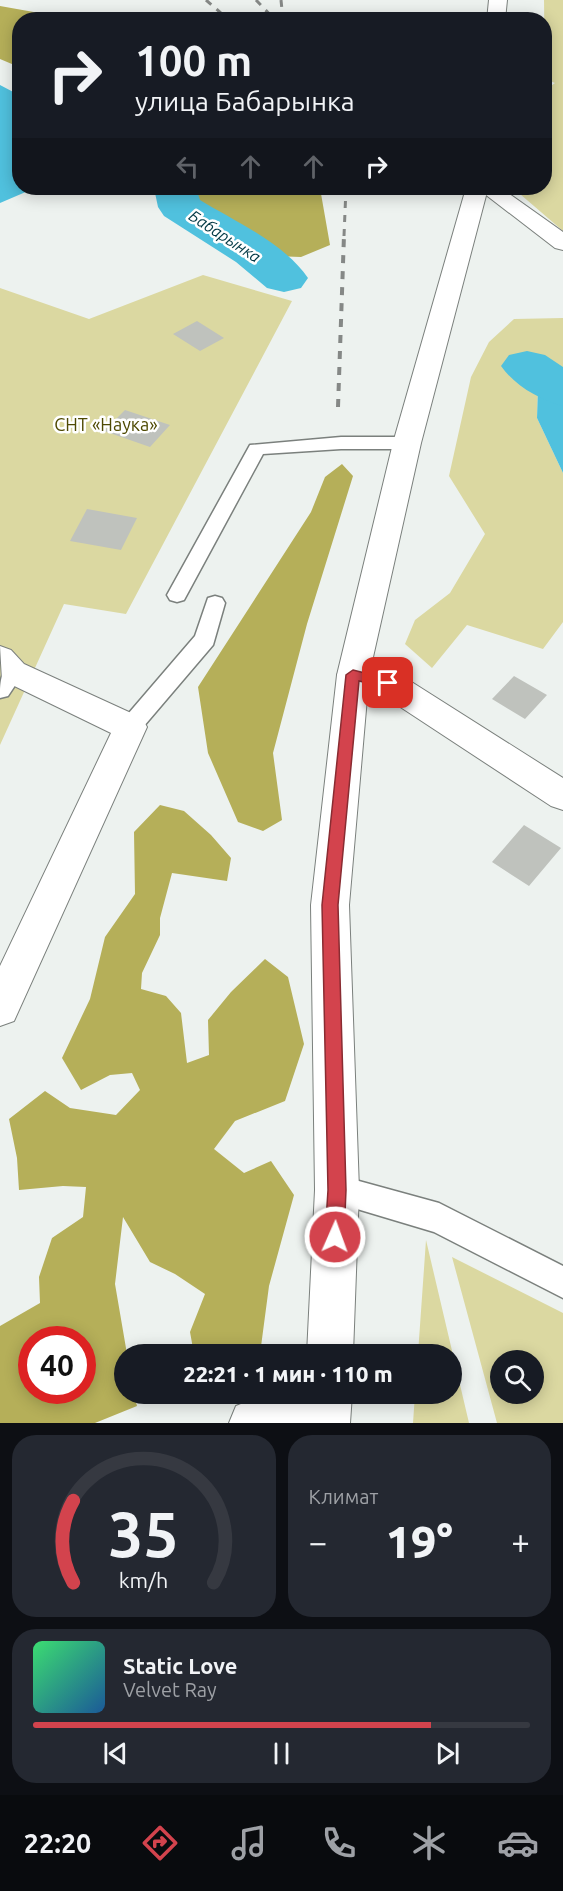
<!DOCTYPE html>
<html lang="ru">
<meta charset="utf-8">
<style>
:root{--surface:#171b24;--page:#242831;--text:#f1f3f6;--muted:#9ea1a6;--line:#363941;--accent:#d3434d}
body{margin:0;font-family:Ubuntu,sans-serif;background:var(--page);color:var(--text);height:100vh;display:flex;flex-direction:column;font-size:22px;white-space:nowrap}
*{box-sizing:border-box;margin:0}
p{font-size:20px;color:var(--muted)}
.icon{flex:none;width:33px;height:33px;fill:none;stroke:currentColor;stroke-width:2;stroke-linecap:round;stroke-linejoin:round}
.map{position:relative;height:1423px;overflow:hidden}
.panel{display:flex;flex-direction:column;gap:12px;padding:12px;background:#0d0f14;flex:1}
.panel>*{flex:none}
.top-card{position:absolute;left:12px;top:12px;width:540px;height:183px;border-radius:24px;box-shadow:0 3px 15px #0003;background:#171b24;color:var(--text);overflow:hidden}
.fabs{position:absolute;left:490px;top:1350px;display:grid;gap:12px}
.fabs a{display:grid;place-items:center;width:54px;height:54px;border-radius:50%;background:var(--surface);box-shadow:0 3px 15px #0003;font-size:30px}
.speed{position:absolute;left:18px;top:1326px;display:flex;gap:12px;font-size:30px;font-weight:700;text-align:center}
.speed>*{display:grid;place-content:center;width:78px;height:78px;border-radius:50%;background:var(--surface);box-shadow:0 3px 15px #0003;line-height:1}
.speed .limit{border:9px solid #d22;background:#fff;color:#111}
.pin{position:absolute;display:grid;place-items:center;width:51px;height:51px;color:#fff;margin:-26px;border-radius:12px;box-shadow:0 3px 9px #0006}
.me{position:absolute;width:66px;margin:-33px;rotate:2deg;stroke-linejoin:round;filter:drop-shadow(0 0 4px #0008)}
.turn{display:flex;align-items:center;gap:21px;height:126px;padding:0 24px;font-size:27px}
.turn .icon{width:78px;height:78px;stroke-width:2.5}
.turn b{display:block;font-size:42px;line-height:51px}
.lanes{display:flex;align-items:center;height:57px;padding:0 24px;background:#0003;justify-content:center;gap:30px;direction:ltr}
.lanes .off{opacity:.35}
.big{font-size:45px;font-weight:800;line-height:1.1}
.panel .tile{flex:1;display:flex;flex-direction:column;justify-content:center;gap:9px;min-width:0;padding:0 21px;border-radius:24px;background:var(--page)}
.panel .dial{align-items:center;gap:0}
.dial svg{height:156px;overflow:visible;fill:none;stroke:var(--line);stroke-width:7;stroke-linecap:round;text-anchor:middle}
.dial text{fill:var(--text);stroke:none}
.song{display:flex;align-items:center;gap:18px}
.cover{width:72px;height:72px;border-radius:9px;background:linear-gradient(135deg,hsl(140 70% 55%),hsl(210 70% 35%))}
.played{height:6px;border-radius:3px;background:linear-gradient(90deg,var(--accent) 80%,var(--line) 80%)}
.keys{display:flex;justify-content:space-around;direction:ltr}
.heat{display:flex;justify-content:space-between;align-items:center;font-size:33px;direction:ltr}
.panel .tiles{flex:1;display:grid;gap:12px;grid-template-columns:1fr 1fr}
.tile:last-child{grid-column:span 2}
.trip{position:absolute;left:114px;top:1344px;width:348px;height:60px;border-radius:30px;background:var(--surface);box-shadow:0 3px 15px #0003;font-weight:800;line-height:60px;text-align:center}
.tab-bar{display:flex;height:96px;justify-content:space-around;align-items:center;background:#090b0e;color:var(--muted)}
.tab-bar .icon{width:42px;height:42px}
.tab-bar .selected{color:var(--accent)}
.tab-bar b{font-size:27px;color:var(--text)}
.map>svg:first-child{display:block}
</style>
<div class="map">
<svg width="563" height="1423" viewBox="0 0 563 1423">
<rect width="100%" height="100%" fill="#edf2ef"/>
<path fill="#dbd8a1" fill-rule="evenodd" d="M544 0H563V231L513 188H544L545 90 555 83 545 79Z
M203 275 292 301 126 614 64 604 0 745V288L89 319Z
M563 318V379L538 388 537 418 563 473V622L543 649 467 625 432 668 405 644 415 620 450 593 485 534 449 476 471 377 489 342 514 319Z
M426 1240 469 1423H413L415 1394H452V1354H418Z
M452 1257 563 1313V1423H497ZM534 1360V1394H501V1360Z"/>
<path fill="#b5af59" fill-rule="evenodd" d="M0 6 73 19 20 20 19 67 0 59Z
M185 188H320L330 245 301 257 273 256 190 206Z
M342 464 353 476 307 624 273 753 282 820 263 831 238 822 208 753 198 687 311 512 325 477Z
M160 805 184 811 211 835 231 858 227 881 172 873 160 918V935L142 973 141 989 166 996 181 1013 187 1063 209 1055 208 1020 231 992 265 959 288 977 304 1044 285 1101 235 1121 214 1149 244 1173 271 1161 294 1195 269 1286 260 1354H194L190 1332 205 1294 175 1274 150 1262 123 1217 115 1284 127 1354H124V1394H134L137 1406 95 1423H0V1326L40 1303 39 1277 52 1238 83 1217 86 1187 63 1186 19 1190 17 1158 9 1119 45 1091 70 1108 116 1115 140 1090 132 1073 110 1075 81 1090 62 1058 90 999 105 937 135 894 134 832ZM32 1340H82V1390H32Z"/>
<path fill="#50c1de" d="M0 85 19 95 20 188H35L0 203Z
M561 378 563 379V473L537 418 538 388Z"/>
<g fill="none" stroke-linecap="round" stroke-linejoin="round">
<path fill="#50c1de" fill-rule="evenodd" d="M154 188H196L200 200C236 222 284 243 308 278L301 288 284 292 267 288 236 262 164 216 158 207Z
M527 351 545 355 563 367V406C540 400 515 386 501 366L509 355Z"/>
</g>
<path fill="#bfc2bd" d="M197 321 224 338 200 351 173 334Z
M125 410 170 425 150 447 104 431Z
M87 509 137 518 121 550 70 541Z
M514 676 547 695 525 719 492 699Z
M524 825 561 848 529 886 492 862Z"/>
<g fill="none" stroke-linecap="round" stroke-linejoin="round">
<defs>
<path id="service" d="M341 437H407L414 439 416 443 414 447 407 449H341L263 454 184 600 177 602 170 600 167 595 250 445Z
M215 596 222 598 225 603 213 645 138 733 130 736 122 733 119 727 122 721 195 636 208 598Z
M13 664 21 666 24 672 8 696 0 698C0 684 0 669 13 664Z
M337 1175 439 1203 563 1266V1298L434 1232 327 1200 322 1190 327 1180Z"/>
<path id="minor" d="M477 188H501L563 232V250L555 248Z
M0 646 11 650 24 664 142 718 147 727 14 1021 0 1026V966L111 733 2 680Z
M353 663 399 674 563 778V810L551 806 379 693 342 684 337 675 342 666Z
M278 1394H345L351 1407 344 1423H229L236 1406 253 1399Z"/>
<path id="tertiary" d="M489 0H507L505 20H487Z
M466 188H488L421 443 369 675 349 905 359 1190 353 1354H307L315 1190 311 905 337 675 393 443Z
M304 1394H352L350 1423H302Z"/>
</defs>
<use href="#service" stroke="#7b807d" stroke-width="3"/>
<use href="#minor" stroke="#7b807d" stroke-width="2"/>
<use href="#tertiary" stroke="#7b807d" stroke-width="2"/>
<use href="#service" fill="#fff" fill-rule="evenodd"/>
<use href="#minor" fill="#fff" fill-rule="evenodd"/>
<use href="#tertiary" fill="#fff" fill-rule="evenodd"/>
<path stroke="#858886" stroke-width="3" stroke-dasharray="7 7" stroke-linecap="butt" d="M206 0 229 20
M256 0 275 20
M281 0 283 20
M344 236 346 188"/>
<path stroke="#858886" stroke-width="4" stroke-dasharray="8 8" stroke-linecap="butt" d="M338 407 344 235"/>
</g>
<path fill="#d3434d" stroke="#892c32" stroke-width="1.5" d="M353 670 392 680 394 683 388 688 359 681 338 905 346 1190 344 1237 341 1244 335 1246 328 1244 325 1237 328 1190 322 905 346 675Z"/>
<g text-anchor="middle" dominant-baseline="central" stroke-width="5" stroke-linejoin="round" paint-order="stroke">
<g font-size="16" font-style="italic" fill="#023945" stroke="#fff">
<text transform="translate(225 236) rotate(33)">Бабарынка</text>
</g>
<g font-size="18" fill="#4f4a03" stroke="#fff">
<text x="106" y="424">СНТ «Наука»</text>
</g>
</g>
</svg>
<div class="fabs">
<a><svg class="icon" aria-label="search" viewBox="0 0 24 24"><circle cx="10" cy="10" r="6"/><path d="M15 15l6 6"/></svg></a>
</div>
<div class="speed"><div class="limit">40</div></div>
<div class="pin" style="left:388px;top:683px;background:#d93025"><svg class="icon" aria-label="arrive" viewBox="0 0 24 24"><path d="M6 21V4h12l-3 4 3 4H6"/></svg></div>
<svg class="me" style="left:335px;top:1237px" viewBox="-20 -20 40 40"><circle r="17" fill="#d3434d" stroke="#fff" stroke-width="3"/><path d="M0-11L8 9 0 5-8 9z" fill="#fff"/></svg>
<div class="trip">22:21 · 1 мин · 110 m</div>
<div class="top-card">
<div class="turn"><svg class="icon" aria-label="right" viewBox="0 0 24 24"><path d="M7 20v-9h11M14 6l5 5-5 5"/></svg><div><b>100 m</b>улица Бабарынка</div></div>
<div class="lanes"><svg class="icon off" aria-label="left" viewBox="0 0 24 24"><path d="M17 20v-9H6M10 6l-5 5 5 5"/></svg><svg class="icon off" aria-label="ahead" viewBox="0 0 24 24"><path d="M12 20V5M6 11l6-6 6 6"/></svg><svg class="icon off" aria-label="ahead" viewBox="0 0 24 24"><path d="M12 20V5M6 11l6-6 6 6"/></svg><svg class="icon" aria-label="right" viewBox="0 0 24 24"><path d="M7 20v-9h11M14 6l5 5-5 5"/></svg></div>
</div>
</div>
<section class="panel">
<div class="tiles">
<div class="tile dial"><svg viewBox="0 0 100 80">
<path d="M14 69A42 42 0 1 1 86 69"/>
<path d="M14 69A42 42 0 0 1 14 27" stroke="#d3434d"/>
<text x="50" y="56" font-size="32" font-weight="700">35</text>
<text x="50" y="72" font-size="11">km/h</text>
</svg></div>
<div class="tile"><p>Климат</p>
<div class="heat"><a>−</a><b class="big">19°</b><a>+</a></div>
</div>
<div class="tile">
<div class="song"><i class="cover"></i><div><b>Static Love</b><p>Velvet Ray</p></div></div>
<div class="played"></div>
<div class="keys"><svg class="icon" aria-label="previous" viewBox="0 0 24 24"><path d="M18 5L8 12l10 7zM5 5v14"/></svg><svg class="icon" aria-label="pause" viewBox="0 0 24 24"><path d="M8 5v14M16 5v14"/></svg><svg class="icon" aria-label="next" viewBox="0 0 24 24"><path d="M6 5l10 7-10 7zM19 5v14"/></svg></div>
</div>
</div>
</section>
<nav class="tab-bar">
<b>22:20</b>
<svg class="icon selected" aria-label="directions" viewBox="0 0 24 24"><path d="M12 3l9 9-9 9-9-9zM9 14v-3h6M13 9l2 2-2 2"/></svg>
<svg class="icon" aria-label="music" viewBox="0 0 24 24"><path d="M9 18V5l10-2v13"/><circle cx="6" cy="18" r="3"/><circle cx="16" cy="16" r="3"/></svg>
<svg class="icon" aria-label="phone" viewBox="0 0 24 24"><path d="M5 4h4l2 5-3 2q2 4 5 5l2-3 5 2v4C11 20 4 13 5 4z"/></svg>
<svg class="icon" aria-label="climate" viewBox="0 0 24 24"><path d="M12 3v18M4 7l16 10M4 17L20 7"/></svg>
<svg class="icon" aria-label="car" viewBox="0 0 24 24"><path d="M5 17H2v-5l4-1 3-4h7l3 4 3 1v5h-3M9 17h6M6 11h13"/><circle cx="7" cy="17" r="2"/><circle cx="17" cy="17" r="2"/></svg>
</nav>
